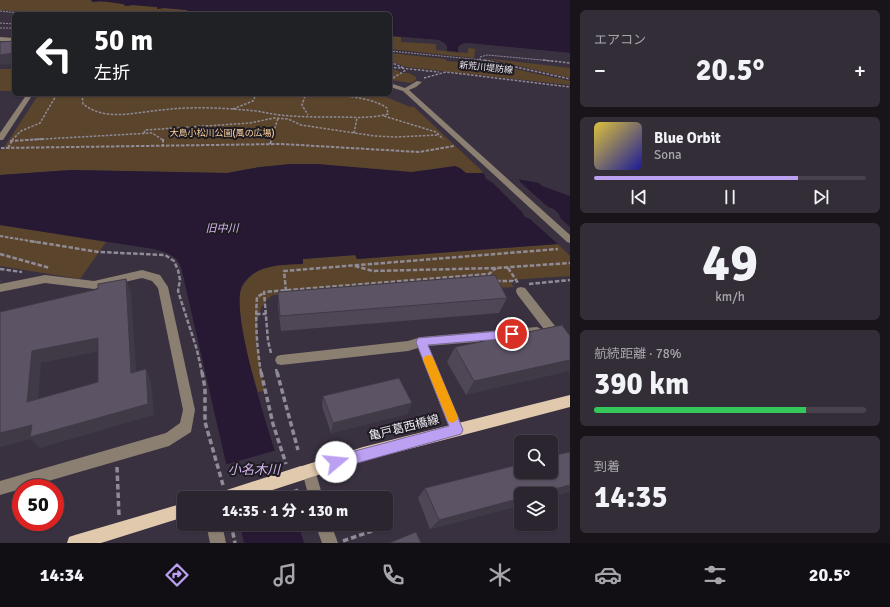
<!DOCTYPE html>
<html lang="ja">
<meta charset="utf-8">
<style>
:root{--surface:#2b2530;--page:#332d38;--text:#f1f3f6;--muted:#a6a5ab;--line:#47424c;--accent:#bca0f2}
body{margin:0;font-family:Signika,"Noto Sans JP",sans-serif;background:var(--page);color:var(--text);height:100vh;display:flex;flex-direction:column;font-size:15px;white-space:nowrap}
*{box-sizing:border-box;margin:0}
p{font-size:13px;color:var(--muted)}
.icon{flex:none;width:22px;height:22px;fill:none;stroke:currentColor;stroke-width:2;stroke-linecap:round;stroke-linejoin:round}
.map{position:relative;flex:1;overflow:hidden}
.side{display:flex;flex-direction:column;gap:10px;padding:10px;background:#18141a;width:320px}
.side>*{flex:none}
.top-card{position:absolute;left:12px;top:12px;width:380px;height:84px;border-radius:6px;box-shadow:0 1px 3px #0004,0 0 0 1px var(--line);background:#202124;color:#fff;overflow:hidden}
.fabs{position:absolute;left:514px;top:435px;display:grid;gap:8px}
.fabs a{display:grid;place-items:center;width:44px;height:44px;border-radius:6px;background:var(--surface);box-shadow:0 1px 3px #0004,0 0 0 1px var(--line);font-size:20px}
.speed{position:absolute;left:12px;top:479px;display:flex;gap:8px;font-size:20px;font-weight:700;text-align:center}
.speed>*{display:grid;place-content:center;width:52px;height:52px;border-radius:50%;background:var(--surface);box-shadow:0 1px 3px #0004,0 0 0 1px var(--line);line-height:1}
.speed .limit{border:6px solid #d22;background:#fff;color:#111}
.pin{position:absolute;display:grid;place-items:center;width:34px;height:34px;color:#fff;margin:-17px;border:2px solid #fff;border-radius:50%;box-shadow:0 1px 4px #0007}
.me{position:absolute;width:44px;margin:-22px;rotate:73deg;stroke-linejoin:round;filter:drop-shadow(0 0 3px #0008)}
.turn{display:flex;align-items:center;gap:14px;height:84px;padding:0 16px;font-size:18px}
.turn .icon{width:52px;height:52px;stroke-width:2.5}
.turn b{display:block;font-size:28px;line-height:34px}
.big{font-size:30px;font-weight:800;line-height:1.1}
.side .tile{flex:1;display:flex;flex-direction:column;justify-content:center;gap:6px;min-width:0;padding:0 14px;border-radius:6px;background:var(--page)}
.side .dial{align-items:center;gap:0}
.dial b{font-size:52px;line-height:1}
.song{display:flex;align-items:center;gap:12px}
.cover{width:48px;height:48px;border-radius:6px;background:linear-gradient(135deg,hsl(50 70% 55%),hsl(240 70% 35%))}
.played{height:4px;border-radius:2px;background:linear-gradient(90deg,var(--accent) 75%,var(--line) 75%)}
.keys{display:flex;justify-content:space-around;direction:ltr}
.heat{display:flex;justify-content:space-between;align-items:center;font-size:22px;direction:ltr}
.charge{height:6px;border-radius:3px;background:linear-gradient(90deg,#34c759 78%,var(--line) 0)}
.trip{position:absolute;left:177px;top:491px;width:216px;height:40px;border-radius:6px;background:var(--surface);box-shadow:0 1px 3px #0004,0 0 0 1px var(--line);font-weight:800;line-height:40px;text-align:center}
.menu{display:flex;height:64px;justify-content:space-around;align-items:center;background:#110f13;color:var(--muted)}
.menu .icon{width:28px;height:28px}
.menu .on{color:var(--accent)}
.menu b{font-size:18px;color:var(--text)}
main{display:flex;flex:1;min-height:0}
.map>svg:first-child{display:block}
</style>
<main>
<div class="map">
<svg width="570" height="543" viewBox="0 0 570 543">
<rect width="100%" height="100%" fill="#393140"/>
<path fill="#5a452c" d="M0 0H91L93 2C105 1 117 2 129 6L132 5 157 7V9L164 8 188 10 189 12 192 11 217 14H43L0 10Z
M390 36 401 37V42L436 44V50L468 53V48L570 59 475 49 474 58 390 49Z
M390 53 446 59V61L459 62V60L497 65 570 81V85L406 67 390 61Z
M484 58 570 68V78Z
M390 68 399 71V73H409L416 77V80L411 83 390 80Z
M0 69H14V91H0Z
M39 94H379L410 107H414L484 173H466L454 167 412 172H398L317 164 260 167 227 173 71 170 0 175V150L3 149Z
M0 225 106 242 80 279 0 266Z
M558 244 570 256V276L509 280 514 287 273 295C245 311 261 365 265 391L258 392C250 364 236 326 239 297 240 285 251 274 261 269 274 263 289 264 303 264V259L356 255 357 259Z"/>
<path fill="#271833" d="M91 0H570V53L467 43 462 44 458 47V52L447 51V47L443 42 438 40 390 36V14H217L192 11 187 12V10L164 8 157 9V7L133 5 125 6 124 4 101 1 93 2Z
M290 164H317L412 172 455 166 460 168 466 173H484L539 183 542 186 570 196V244H558L357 259 355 255 303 259V264C281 265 257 264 243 284 226 310 279 463 290 498H234L182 271C179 256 168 253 154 249L0 225V175L71 170 227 173 260 167Z
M240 524H298L304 543H244Z"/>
<path fill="#393140" d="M401 37 438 40 444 43 447 46V51L458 52V47L462 44 467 43 570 53V55L467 45 463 46 460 49V53L445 51V47L440 43 401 39Z
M485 171 517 177 520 181V182L548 207 554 209 559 214 560 218 570 227V246H560L530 219 525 217 521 211 493 183 485 178V175L482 172Z
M277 450 292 498H232L224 465Z"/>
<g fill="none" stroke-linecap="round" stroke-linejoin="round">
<path stroke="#918b97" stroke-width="1" stroke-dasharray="2 1" stroke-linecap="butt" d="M0 11 30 14
M0 23 14 24
M0 28H14
M390 51 492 61
M480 60V57L487 55 553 61"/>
<path stroke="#918b97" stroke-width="1.5" stroke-dasharray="2.5 1.5" stroke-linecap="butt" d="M484 60 570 79
M543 60 570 63
M390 62 404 68
M390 67 439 72
M393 78 406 70
M424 78 446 72 570 87
M82 94 83 104C106 122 135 112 162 110 193 106 225 108 256 111 264 112 271 114 280 115 298 117 316 117 334 117 352 117 370 119 388 114L387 108C363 91 303 95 273 94
M305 96 302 105 308 115
M233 109 253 101 256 94
M384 116 436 132 443 139
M144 133 145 130 250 123 274 118 288 119 301 125 375 136 396 137 438 135
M354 133 357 118
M12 140 21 131 40 123 57 94
M26 140 152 133 163 140
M271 140 278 118"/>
<path stroke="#918b97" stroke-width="2" stroke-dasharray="3.5 1.5" stroke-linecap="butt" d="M163 139V146
M10 141 44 139
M270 144 272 139
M1 148 282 144 419 152 454 146
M8 148 13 139
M0 236 36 242"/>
<path stroke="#918b97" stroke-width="2.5" stroke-dasharray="4.5 2" stroke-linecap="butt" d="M30 241 99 252 165 255 174 261 178 270 180 280 178 291 197 350 202 373
M0 254 50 268
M355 266 373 271 496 268 570 263
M508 268 518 283
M0 269 22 272
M496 281H513L515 283
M529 284 570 280
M286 291 284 271 558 249
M256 314H266
M271 353 268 341 264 292 489 274 496 268
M276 369 277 373
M261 373C257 348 255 323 257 297L264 293"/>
<path stroke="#918b97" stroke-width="3.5" stroke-dasharray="5.5 3" stroke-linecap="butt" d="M202 372 205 388V422L223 485
M261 372 273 424 286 464
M277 372 298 450
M117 467 119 516
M296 489 299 498
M231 524 235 543
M343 541 372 531"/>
<path fill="#8b7f72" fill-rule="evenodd" d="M0 37 14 38V42L0 41Z
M417 81 422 82 416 87 409 90 570 235V243L567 242 403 91 390 87V83L405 88Z
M27 94H33L3 140H0V133Z
M142 270 160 275 168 287 195 410 191 432 169 446 0 495V481L166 433 180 423 183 410 158 288 152 281 142 278 94 289 45 283 0 292V284L45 275 94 281Z
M521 287 525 288 570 345V359L566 358 517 294 516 291 517 288Z
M537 327 541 329 543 332 541 335 537 337 428 346 464 430 462 435 457 436 452 435 418 348 408 351 281 365 277 364 275 360 277 356 281 355 408 341 421 337Z
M309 464 314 466 323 498H309L302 471 304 466Z
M206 524H222L226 543H210Z
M315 524H331L338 543H322Z"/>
<path fill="#e0c9ad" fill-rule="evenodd" d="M570 395V407L363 461 302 480 297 478 295 473 297 468 302 466 363 447Z
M184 503V517L101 543H67L69 537 75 535Z"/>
<path stroke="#e0c9ad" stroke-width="14" d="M225 498 302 473"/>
</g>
<path fill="#4f4756" d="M278 292 507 298 499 313 281 331 278 307Z
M562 325 466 395 447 362 455 347Z
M323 396 407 414 331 433 322 406Z
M425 488 521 494V505L430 529 418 498Z"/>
<path fill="#403a46" d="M14 53V64L2 65 1 63H0V55Z
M0 278 3 282 0 283Z
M126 279 131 292 137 385 131 373Z
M98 338 105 350 41 363 37 413 27 402 32 351Z
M570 360V371L466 395 474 381Z
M146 369 151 381 154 415 40 448 31 439 0 447V433Z
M412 403 407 414 331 433 333 423Z
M570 485V492L551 497V494H536Z
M521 498V505L430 529 439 520Z"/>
<path fill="#5c5364" stroke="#403a46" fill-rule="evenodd" d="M14 41V53L0 55V42Z
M495 275 507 298 280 316 278 292Z
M126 279 131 373 146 369 148 404 30 437 32 425 0 433V312L98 289V284ZM98 338V382L27 402 32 351Z
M562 325 570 336V360L474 381 455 347Z
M399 378 412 403 333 423 323 396Z
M570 452V485L536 494H521V498L439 520 425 488 521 464V472H551V456Z
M416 532 421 543H389Z"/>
<path fill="#bca0f2" stroke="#7a689d" d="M512 330 516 331 517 334 516 337 512 338 428 345 463 430 461 434 336 469 332 467 330 462 332 458 336 456 449 426 416 342 418 338Z"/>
<path fill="#f59e0b" d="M429 355 432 356 434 360 458 417 456 421 452 423 448 421 423 360 425 356Z"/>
<g text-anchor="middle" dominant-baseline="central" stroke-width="4" stroke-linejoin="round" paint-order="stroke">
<g font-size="9" fill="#f0ebf5" stroke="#1e1b22">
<text transform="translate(486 68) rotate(6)">新荒川堤防線</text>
</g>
<g font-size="9" fill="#fcd09c" stroke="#1e1b22">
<text x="222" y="133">大島小松川公園(風の広場)</text>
</g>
<g font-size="11" font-style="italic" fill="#d4b7ef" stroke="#1e1b22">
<text x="222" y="228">旧中川</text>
</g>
<g font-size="12" fill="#f0ebf5" stroke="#1e1b22">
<text transform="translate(404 428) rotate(-14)">亀戸葛西橋線</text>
</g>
<g font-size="13" font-style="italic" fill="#d4b7ef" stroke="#1e1b22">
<text x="254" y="470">小名木川</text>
</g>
</g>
</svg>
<div class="fabs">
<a><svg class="icon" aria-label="search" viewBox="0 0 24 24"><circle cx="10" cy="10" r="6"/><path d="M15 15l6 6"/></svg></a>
<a><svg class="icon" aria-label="layers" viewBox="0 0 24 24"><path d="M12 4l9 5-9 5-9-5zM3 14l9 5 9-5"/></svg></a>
</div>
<div class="speed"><div class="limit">50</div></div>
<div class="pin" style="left:512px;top:334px;background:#d93025"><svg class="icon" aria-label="arrive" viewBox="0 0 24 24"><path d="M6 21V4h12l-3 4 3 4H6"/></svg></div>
<svg class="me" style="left:336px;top:462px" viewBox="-20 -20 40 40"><circle r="19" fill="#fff"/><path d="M0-13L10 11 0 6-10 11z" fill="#bca0f2"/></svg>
<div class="trip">14:35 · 1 分 · 130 m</div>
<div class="top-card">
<div class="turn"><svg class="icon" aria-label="left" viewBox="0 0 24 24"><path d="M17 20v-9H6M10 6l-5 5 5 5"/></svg><div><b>50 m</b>左折</div></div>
</div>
</div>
<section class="side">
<div class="tile"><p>エアコン</p>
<div class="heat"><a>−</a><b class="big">20.5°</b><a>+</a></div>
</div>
<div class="tile">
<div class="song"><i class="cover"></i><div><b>Blue Orbit</b><p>Sona</p></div></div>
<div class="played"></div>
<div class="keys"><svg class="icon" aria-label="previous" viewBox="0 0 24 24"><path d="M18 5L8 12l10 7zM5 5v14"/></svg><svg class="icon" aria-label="pause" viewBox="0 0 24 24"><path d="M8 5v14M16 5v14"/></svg><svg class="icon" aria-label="next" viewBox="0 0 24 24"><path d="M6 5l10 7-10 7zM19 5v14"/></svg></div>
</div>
<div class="tile dial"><b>49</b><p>km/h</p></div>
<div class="tile"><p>航続距離 · 78%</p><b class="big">390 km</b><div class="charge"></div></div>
<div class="tile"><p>到着</p><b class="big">14:35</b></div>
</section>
</main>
<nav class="menu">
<b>14:34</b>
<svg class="icon on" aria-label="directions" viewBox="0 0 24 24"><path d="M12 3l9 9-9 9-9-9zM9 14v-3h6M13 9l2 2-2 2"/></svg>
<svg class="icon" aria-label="music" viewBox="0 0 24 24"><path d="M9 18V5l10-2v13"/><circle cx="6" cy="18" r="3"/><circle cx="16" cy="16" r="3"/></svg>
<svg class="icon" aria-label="phone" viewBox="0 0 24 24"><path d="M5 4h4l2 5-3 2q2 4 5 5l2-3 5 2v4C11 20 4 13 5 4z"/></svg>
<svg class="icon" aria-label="climate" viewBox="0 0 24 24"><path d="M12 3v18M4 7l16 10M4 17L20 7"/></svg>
<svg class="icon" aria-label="car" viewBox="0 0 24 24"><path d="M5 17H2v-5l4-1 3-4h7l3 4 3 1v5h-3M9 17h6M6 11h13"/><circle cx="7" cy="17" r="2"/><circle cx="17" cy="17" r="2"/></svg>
<svg class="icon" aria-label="filters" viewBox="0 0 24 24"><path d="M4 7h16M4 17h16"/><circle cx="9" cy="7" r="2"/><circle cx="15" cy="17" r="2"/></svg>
<b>20.5°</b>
</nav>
